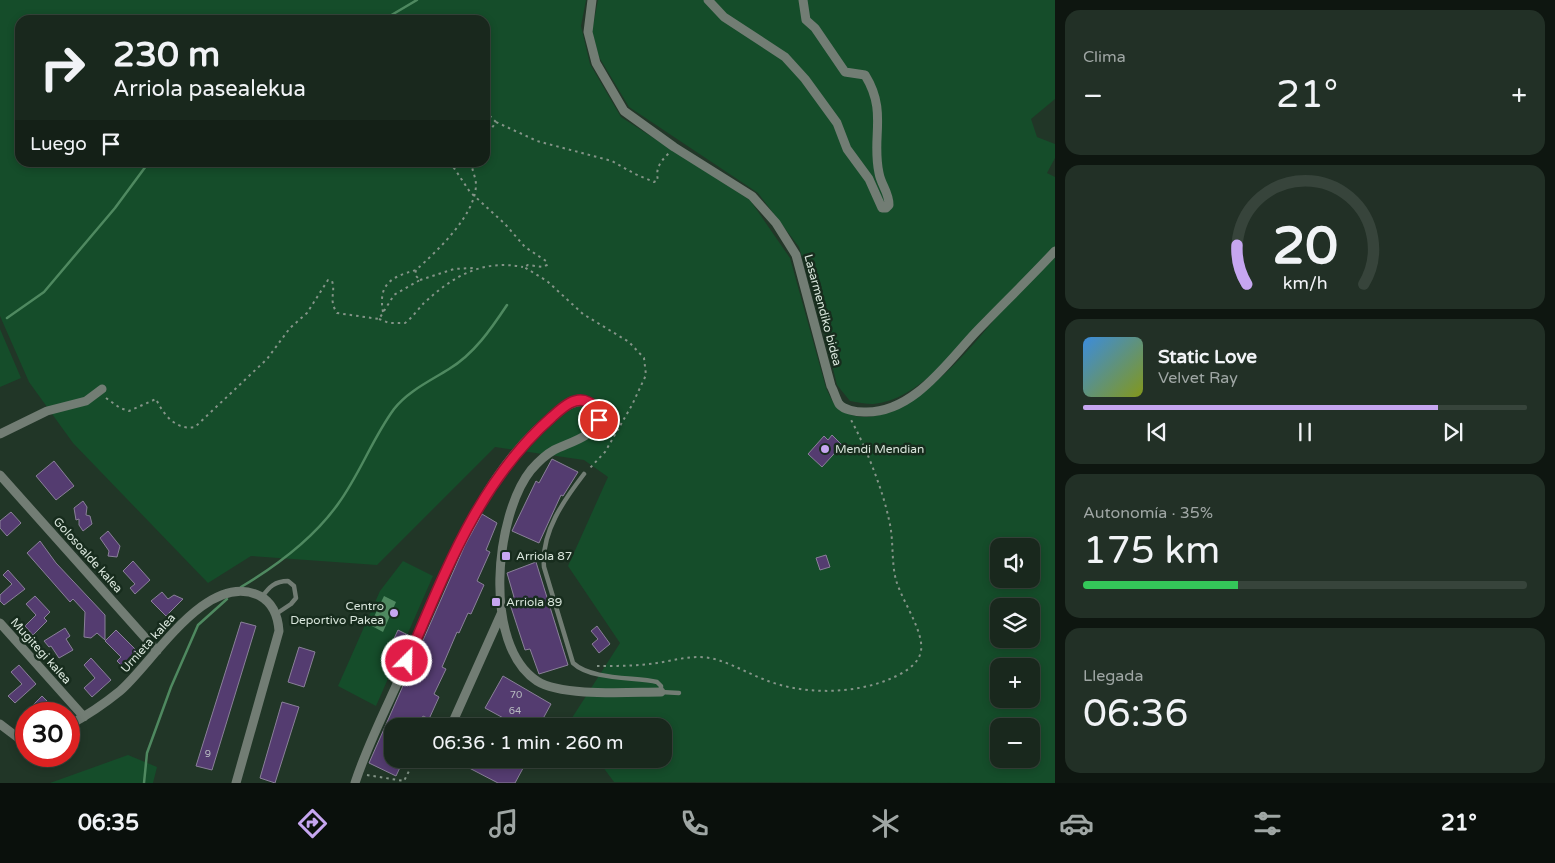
<!DOCTYPE html>
<html lang="es">
<meta charset="utf-8">
<style>
:root{--surface:#19281d;--page:#223026;--text:#f1f3f6;--muted:#9fa6a4;--line:#37443b;--accent:#c6a6f0}
body{margin:0;font-family:"Varela Round",sans-serif;background:var(--page);color:var(--text);height:100vh;display:flex;flex-direction:column;font-size:19px;white-space:nowrap}
*{box-sizing:border-box;margin:0}
p{font-size:16px;color:var(--muted)}
.icon{flex:none;width:28px;height:28px;fill:none;stroke:currentColor;stroke-width:2;stroke-linecap:round;stroke-linejoin:round}
.map{position:relative;flex:1;overflow:hidden}
.drawer{display:flex;flex-direction:column;gap:10px;padding:10px;background:#0e1610;width:500px}
.drawer>*{flex:none}
.banner{position:absolute;left:15px;top:15px;width:475px;height:152px;border-radius:15px;box-shadow:0 2px 8px #0003,0 0 0 1px var(--line);background:#19281d;color:var(--text);overflow:hidden}
.buttons{position:absolute;left:990px;top:538px;display:grid;gap:10px}
.buttons a{display:grid;place-items:center;width:50px;height:50px;border-radius:10px;background:var(--surface);box-shadow:0 2px 8px #0003,0 0 0 1px var(--line);font-size:25px}
.speed{position:absolute;left:15px;top:702px;display:flex;gap:10px;font-size:25px;font-weight:700;text-align:center}
.speed>*{display:grid;place-content:center;width:65px;height:65px;border-radius:50%;background:var(--surface);box-shadow:0 2px 8px #0003,0 0 0 1px var(--line);line-height:1}
.speed .limit{border:8px solid #d22;background:#fff;color:#111}
.pin{position:absolute;display:grid;place-items:center;width:42px;height:42px;color:#fff;margin:-21px;border:2px solid #fff;border-radius:50%;box-shadow:0 1px 5px #0007}
.me{position:absolute;width:55px;margin:-28px;rotate:23deg;stroke-linejoin:round;filter:drop-shadow(0 0 4px #0008)}
.turn{display:flex;align-items:center;gap:18px;height:105px;padding:0 15px;font-size:22px}
.turn .icon{width:65px;height:65px;stroke-width:2.5}
.turn b{display:block;font-size:35px;line-height:42px}
.then{display:flex;align-items:center;height:48px;padding:0 15px;background:#0003;gap:10px;font-size:19px}
.big{font-size:38px;font-weight:600;line-height:1.1}
.drawer .widget{flex:1;display:flex;flex-direction:column;justify-content:center;gap:8px;min-width:0;padding:0 18px;border-radius:15px;background:var(--page)}
.drawer .dial{align-items:center;gap:0}
.dial svg{height:130px;overflow:visible;fill:none;stroke:var(--line);stroke-width:7;stroke-linecap:round;text-anchor:middle}
.dial text{fill:var(--text);stroke:none}
.song{display:flex;align-items:center;gap:15px}
.cover{width:60px;height:60px;border-radius:8px;background:linear-gradient(135deg,hsl(210 70% 55%),hsl(70 70% 35%))}
.played{height:5px;border-radius:2px;background:linear-gradient(90deg,var(--accent) 80%,var(--line) 80%)}
.keys{display:flex;justify-content:space-around;direction:ltr}
.heat{display:flex;justify-content:space-between;align-items:center;font-size:28px;direction:ltr}
.charge{height:8px;border-radius:4px;background:linear-gradient(90deg,#34c759 35%,var(--line) 0)}
.trip{position:absolute;left:384px;top:718px;width:288px;height:50px;border-radius:15px;background:var(--surface);box-shadow:0 2px 8px #0003,0 0 0 1px var(--line);font-weight:600;line-height:50px;text-align:center}
.tabs{display:flex;height:80px;justify-content:space-around;align-items:center;background:#0a100c;color:var(--muted)}
.tabs .icon{width:35px;height:35px}
.tabs .on{color:var(--accent)}
.tabs b{font-size:22px;color:var(--text)}
main{display:flex;flex:1;min-height:0}
.map>svg:first-child{display:block}
</style>
<main>
<div class="map">
<svg width="1055" height="783" viewBox="0 0 1055 783">
<rect width="100%" height="100%" fill="#213627"/>
<path fill="#154d2a" fill-rule="evenodd" d="M0 0H586L581 26 590 64 621 117 750 200 790 258 826 388C829 394 833 404 838 408 888 445 964 357 993 321L985 316C958 348 919 400 873 404 866 404 857 402 850 401L837 385 820 315 799 247 758 193 629 107 599 57 592 31 598 0H1055V99L1031 119 1037 137 1055 144V158L1047 173 1055 177V783L614 782 597 759H662V726H574L570 721 620 643 568 566 608 477 584 460 495 447 377 565 251 556 208 583 73 443 29 382 0 316ZM20 20H485V162H20ZM999 546H1031V579H999ZM999 606H1031V639H999ZM999 666H1031V699H999ZM999 726H1031V759H999Z
M0 329 21 378 0 387Z
M403 561 433 576 376 706 338 686 380 591Z
M128 755 157 767 153 783H50Z"/>
<path fill="#4f8960" d="M384 596 396 602 383 632 370 625Z"/>
<g fill="none" stroke-linecap="round" stroke-linejoin="round">
<path stroke="#4f8960" stroke-width="2.5" d="M383 20 417 0
M7 318 44 292 115 208 149 162
M241 587C278 565 313 539 338 504 360 474 372 439 394 409 408 391 430 381 449 369 474 354 491 329 507 305
M144 783 147 753 171 687 198 625 227 599"/>
</g>
<path fill="#543c70" stroke="#8a8099" d="M832 435 842 445 822 467 808 454 824 436 828 440Z
M552 459 578 472 563 496 561 495 539 543 512 531 536 481 539 483Z
M54 461 74 486 56 500 36 476Z
M83 501 87 507 86 515 90 516 92 524 83 531 79 525V519L76 520 74 508Z
M11 512 21 523 7 536 0 528V521Z
M482 514 497 523 486 550 490 552 477 581 484 585 471 614 468 613 459 633 457 632 442 667 446 669 434 694 439 697 429 719 423 716 418 726H392V759H404L396 776 369 763 465 545Z
M108 531 120 546 117 557 108 556 109 551 100 538Z
M40 541 56 563 105 615V640L97 633 91 638 84 637 85 612 73 599 70 602 27 553Z
M826 555 830 567 820 570 816 558Z
M133 561 150 580 135 594 130 588 135 584 123 571Z
M536 562 568 665 539 674 530 649 525 650 508 598 514 597 507 573Z
M8 570 25 589 4 605 0 601V595L12 584 3 575Z
M162 592 168 599 174 595 183 599 166 616 151 601Z
M35 596 50 612 44 618 47 621 33 635 25 626 36 615 26 604Z
M241 622 256 626 212 770 196 766Z
M597 626 610 644 599 653 592 644 598 639 591 631Z
M65 628 70 636 66 639 73 650 59 658 51 646 49 647 44 641Z
M116 630 139 653 124 668 117 661 121 657 105 641Z
M398 630 408 635 394 662 385 658Z
M299 647 315 652 304 687 288 682Z
M91 658 111 680 92 697 84 688 95 678 84 665Z
M19 665 36 684 15 703 8 696 22 684 11 672Z
M503 676 551 704 539 726H518L485 708Z
M42 696 56 710 53 714H39L32 706Z
M282 702 299 707 275 783 260 778Z
M452 759H528L515 783H498Z"/>
<g fill="none" stroke-linecap="round" stroke-linejoin="round">
<path stroke="#849488" stroke-width="2" stroke-dasharray="2.5 4" stroke-linecap="butt" d="M485 111 496 122
M485 138 496 122 537 141 612 161 635 174 654 182 658 180C655 168 661 161 669 153
M450 162 470 192 505 224 525 247 546 261 547 265 543 267 528 265 524 267 547 281 583 314 629 342 644 358 646 375 632 405 605 452 589 469
M420 280 454 269 473 268
M383 312C378 284 391 277 416 270
M379 319 389 323H405C413 317 418 309 424 303 453 276 483 259 523 267
M106 398 120 408 129 411 156 399C163 414 176 431 195 427L267 359 290 328 307 313 328 280 332 281C336 293 328 299 337 313L379 319 394 295 420 280 415 275 416 270C437 251 475 216 476 185 476 178 472 170 471 162
M597 666C617 666 638 666 657 663 675 660 692 655 710 658 729 662 745 672 763 679 801 695 854 695 892 678 904 673 919 664 921 651 924 631 902 601 896 580 891 561 894 540 889 520 883 490 865 445 850 418
M431 726 435 722 439 726
M367 775 404 781 415 759"/>
<path stroke="#727d74" stroke-width="4.5" d="M584 474C564 500 541 532 544 567L573 663C591 680 634 677 657 682L661 686V692L679 693
M262 597C269 587 275 581 288 581L294 586 296 598 291 604 276 614"/>
<path stroke="#727d74" stroke-width="9" d="M592 0 588 32 596 63 624 111 674 147 752 196 776 223 796 255 831 386C834 391 836 399 839 404 844 410 856 412 864 412 912 414 946 364 975 333 1002 305 1029 279 1055 251
M708 0 724 17 785 57 805 79 837 123 847 149 869 179 882 208H886L889 205C889 192 881 185 879 173 871 137 888 112 865 75L845 72 815 28 806 20 803 0
M0 434 47 411 86 401 102 389
M0 475 157 651
M0 623 84 717
M0 724 17 737 26 740
M69 725C86 716 104 704 120 691 153 663 207 569 260 596 273 603 278 617 279 631L236 783
M451 726 501 614
M355 783C369 740 391 699 409 657 446 573 484 463 562 409 577 399 590 397 599 415 599 436 569 442 554 450 545 455 538 462 531 470 495 515 482 645 537 681 562 697 630 692 661 692"/>
</g>
<g fill="none" stroke-linecap="round" stroke-linejoin="round">
<defs>
<path id="route" d="M407 661C445 573 478 482 552 417 561 409 575 395 588 402 595 405 599 412 599 420"/>
</defs>
<use href="#route" stroke="#92132f" stroke-width="12"/>
<use href="#route" stroke="#e11d48" stroke-width="9"/>
</g>
<g fill="#c6a6f0" stroke="#172c1d" stroke-width="2">
<circle cx="825" cy="449" r="5"/>
<rect x="501" y="551" width="10" height="10" rx="2.5"/>
<rect x="491" y="597" width="10" height="10" rx="2.5"/>
<circle cx="394" cy="613" r="5"/>
</g>
<g text-anchor="middle" dominant-baseline="central" stroke-width="5" stroke-linejoin="round" paint-order="stroke">
<g font-size="10" fill="#b7bbc0">
<text x="516" y="695">70</text>
<text x="515" y="711">64</text>
<text x="208" y="754">9</text>
</g>
<g font-size="12" fill="#d8e5db" stroke="#172c1d">
<text transform="translate(823 310) rotate(75)">Lasarmendiko bidea</text>
<text transform="translate(88 555) rotate(48)">Golosoalde kalea</text>
<text transform="translate(148 643) rotate(-48)">Urnieta kalea</text>
<text transform="translate(41 651) rotate(48)">Mugitegi kalea</text>
</g>
<g font-size="12" fill="#d8e5db" stroke="#172c1d" text-anchor="start">
<text x="835" y="449">Mendi Mendian</text>
<text x="516" y="556">Arriola 87</text>
<text x="506" y="602">Arriola 89</text>
<text x="384" y="606" text-anchor="end">Centro<tspan x="384" dy="14">Deportivo Pakea</tspan></text>
</g>
</g>
</svg>
<div class="buttons">
<a><svg class="icon" aria-label="sound" viewBox="0 0 24 24"><path d="M4 9h4l5-4v14l-5-4H4zM17 9q2 3 0 6"/></svg></a>
<a><svg class="icon" aria-label="layers" viewBox="0 0 24 24"><path d="M12 4l9 5-9 5-9-5zM3 14l9 5 9-5"/></svg></a>
<a>+</a>
<a>−</a>
</div>
<div class="speed"><div class="limit">30</div></div>
<div class="pin" style="left:599px;top:420px;background:#d93025"><svg class="icon" aria-label="arrive" viewBox="0 0 24 24"><path d="M6 21V4h12l-3 4 3 4H6"/></svg></div>
<svg class="me" style="left:407px;top:661px" viewBox="-20 -20 40 40"><circle r="17" fill="#e11d48" stroke="#fff" stroke-width="3"/><path d="M0-11L8 9 0 5-8 9z" fill="#fff"/></svg>
<div class="trip">06:36 · 1 min · 260 m</div>
<div class="banner">
<div class="turn"><svg class="icon" aria-label="right" viewBox="0 0 24 24"><path d="M7 20v-9h11M14 6l5 5-5 5"/></svg><div><b>230 m</b>Arriola pasealekua</div></div>
<div class="then">Luego<svg class="icon" aria-label="arrive" viewBox="0 0 24 24"><path d="M6 21V4h12l-3 4 3 4H6"/></svg></div>
</div>
</div>
<section class="drawer">
<div class="widget"><p>Clima</p>
<div class="heat"><a>−</a><b class="big">21°</b><a>+</a></div>
</div>
<div class="widget dial"><svg viewBox="0 0 100 80">
<path d="M14 69A42 42 0 1 1 86 69"/>
<path d="M14 69A42 42 0 0 1 8 45" stroke="#c6a6f0"/>
<text x="50" y="56" font-size="32" font-weight="700">20</text>
<text x="50" y="72" font-size="11">km/h</text>
</svg></div>
<div class="widget">
<div class="song"><i class="cover"></i><div><b>Static Love</b><p>Velvet Ray</p></div></div>
<div class="played"></div>
<div class="keys"><svg class="icon" aria-label="previous" viewBox="0 0 24 24"><path d="M18 5L8 12l10 7zM5 5v14"/></svg><svg class="icon" aria-label="pause" viewBox="0 0 24 24"><path d="M8 5v14M16 5v14"/></svg><svg class="icon" aria-label="next" viewBox="0 0 24 24"><path d="M6 5l10 7-10 7zM19 5v14"/></svg></div>
</div>
<div class="widget"><p>Autonomía · 35%</p><b class="big">175 km</b><div class="charge"></div></div>
<div class="widget"><p>Llegada</p><b class="big">06:36</b></div>
</section>
</main>
<nav class="tabs">
<b>06:35</b>
<svg class="icon on" aria-label="directions" viewBox="0 0 24 24"><path d="M12 3l9 9-9 9-9-9zM9 14v-3h6M13 9l2 2-2 2"/></svg>
<svg class="icon" aria-label="music" viewBox="0 0 24 24"><path d="M9 18V5l10-2v13"/><circle cx="6" cy="18" r="3"/><circle cx="16" cy="16" r="3"/></svg>
<svg class="icon" aria-label="phone" viewBox="0 0 24 24"><path d="M5 4h4l2 5-3 2q2 4 5 5l2-3 5 2v4C11 20 4 13 5 4z"/></svg>
<svg class="icon" aria-label="climate" viewBox="0 0 24 24"><path d="M12 3v18M4 7l16 10M4 17L20 7"/></svg>
<svg class="icon" aria-label="car" viewBox="0 0 24 24"><path d="M5 17H2v-5l4-1 3-4h7l3 4 3 1v5h-3M9 17h6M6 11h13"/><circle cx="7" cy="17" r="2"/><circle cx="17" cy="17" r="2"/></svg>
<svg class="icon" aria-label="filters" viewBox="0 0 24 24"><path d="M4 7h16M4 17h16"/><circle cx="9" cy="7" r="2"/><circle cx="15" cy="17" r="2"/></svg>
<b>21°</b>
</nav>
